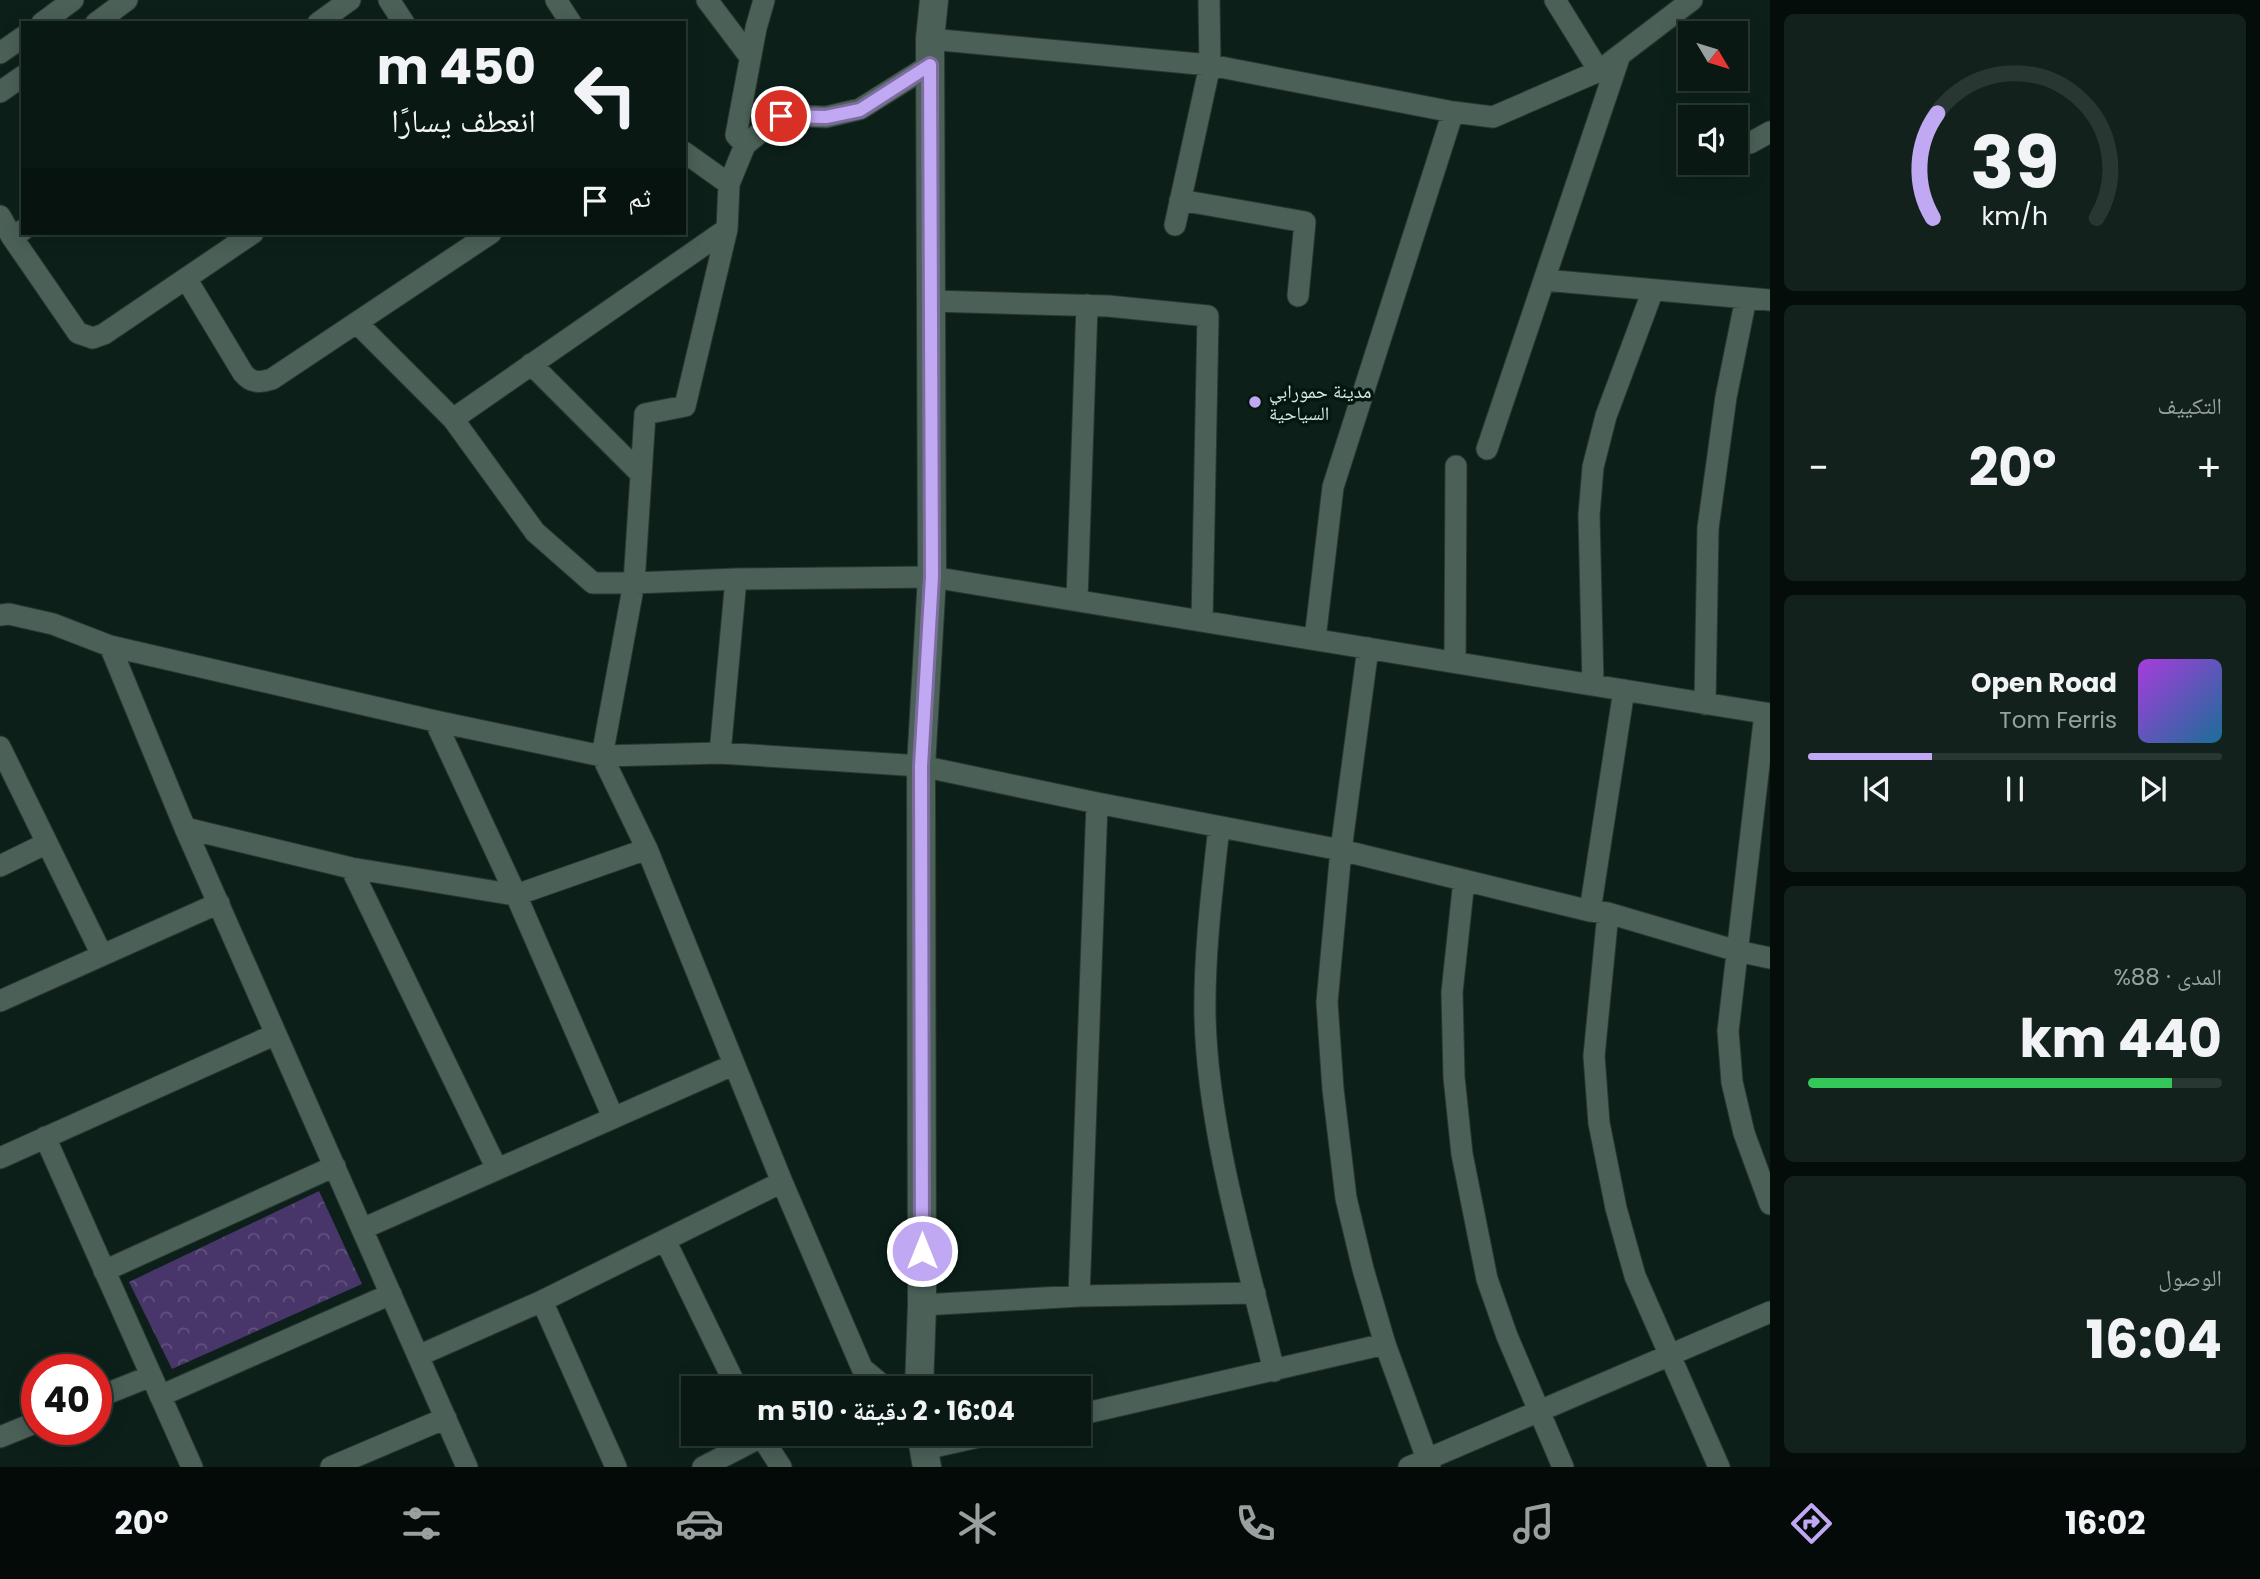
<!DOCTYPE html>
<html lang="ar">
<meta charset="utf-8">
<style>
:root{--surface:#091813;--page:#12211c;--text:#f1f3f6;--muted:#99a0a0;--line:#293733;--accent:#c1a8f3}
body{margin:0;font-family:Poppins,"Noto Naskh Arabic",sans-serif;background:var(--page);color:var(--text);direction:rtl;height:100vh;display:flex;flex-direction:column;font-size:26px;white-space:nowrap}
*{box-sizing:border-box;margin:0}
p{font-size:23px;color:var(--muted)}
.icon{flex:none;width:38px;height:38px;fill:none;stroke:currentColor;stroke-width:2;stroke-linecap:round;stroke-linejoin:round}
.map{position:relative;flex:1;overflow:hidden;direction:ltr}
.panel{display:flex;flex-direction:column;gap:14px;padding:14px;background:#050d0a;width:490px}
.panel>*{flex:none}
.guide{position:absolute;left:21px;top:21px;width:665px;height:214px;border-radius:0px;box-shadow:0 4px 18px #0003,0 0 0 2px var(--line);direction:rtl;background:#091813;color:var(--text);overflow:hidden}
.needle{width:46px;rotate:128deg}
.fabs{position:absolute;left:1678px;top:21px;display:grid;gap:14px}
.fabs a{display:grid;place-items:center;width:70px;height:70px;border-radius:0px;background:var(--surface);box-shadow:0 4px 18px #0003,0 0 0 2px var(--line);font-size:35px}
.speed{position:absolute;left:21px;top:1354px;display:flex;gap:14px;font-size:35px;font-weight:700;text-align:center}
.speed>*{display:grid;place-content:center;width:91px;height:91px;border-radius:50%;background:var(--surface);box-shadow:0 4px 18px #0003,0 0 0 2px var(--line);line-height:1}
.speed .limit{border:10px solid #d22;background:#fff;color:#111}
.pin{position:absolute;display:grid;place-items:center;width:60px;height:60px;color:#fff;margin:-30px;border:4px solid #fff;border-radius:50%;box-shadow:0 2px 7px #0007}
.me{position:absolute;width:77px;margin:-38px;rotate:0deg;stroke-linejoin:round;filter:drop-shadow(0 0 5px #0008)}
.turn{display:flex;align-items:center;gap:24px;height:147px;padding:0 35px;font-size:32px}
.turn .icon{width:91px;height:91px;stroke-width:2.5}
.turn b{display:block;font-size:49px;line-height:60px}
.then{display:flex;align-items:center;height:66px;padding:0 35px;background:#0003;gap:14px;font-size:26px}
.big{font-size:52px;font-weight:700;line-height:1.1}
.panel .card{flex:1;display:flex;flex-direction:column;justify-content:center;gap:10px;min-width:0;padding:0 24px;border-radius:10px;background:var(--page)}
.panel .dial{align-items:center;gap:0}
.dial svg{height:182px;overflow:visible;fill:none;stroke:var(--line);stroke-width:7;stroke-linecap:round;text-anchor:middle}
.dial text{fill:var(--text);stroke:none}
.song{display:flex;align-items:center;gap:21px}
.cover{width:84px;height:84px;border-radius:10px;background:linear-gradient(135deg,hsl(280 70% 55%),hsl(200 70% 35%))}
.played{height:7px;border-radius:4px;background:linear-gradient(90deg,var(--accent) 30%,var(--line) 30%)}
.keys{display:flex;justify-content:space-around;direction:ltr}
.heat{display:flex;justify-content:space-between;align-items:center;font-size:38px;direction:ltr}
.charge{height:10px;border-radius:5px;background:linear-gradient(90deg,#34c759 88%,var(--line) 0)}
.trip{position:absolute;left:681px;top:1376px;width:410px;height:70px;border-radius:0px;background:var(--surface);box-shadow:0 4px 18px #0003,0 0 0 2px var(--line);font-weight:700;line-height:70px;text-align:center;direction:rtl}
.menu{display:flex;height:112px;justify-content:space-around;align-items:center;background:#040a08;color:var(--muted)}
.menu .icon{width:49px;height:49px}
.menu .current{color:var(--accent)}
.menu b{font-size:32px;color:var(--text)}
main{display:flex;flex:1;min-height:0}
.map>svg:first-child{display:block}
</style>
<main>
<section class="panel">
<div class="card dial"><svg viewBox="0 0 100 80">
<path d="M14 69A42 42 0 1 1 86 69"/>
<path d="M14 69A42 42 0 0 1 16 23" stroke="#c1a8f3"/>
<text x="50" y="56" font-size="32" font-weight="700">39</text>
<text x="50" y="72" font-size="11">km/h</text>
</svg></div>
<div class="card"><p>التكييف</p>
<div class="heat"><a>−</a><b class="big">20°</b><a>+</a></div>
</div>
<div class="card">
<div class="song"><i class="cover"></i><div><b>Open Road</b><p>Tom Ferris</p></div></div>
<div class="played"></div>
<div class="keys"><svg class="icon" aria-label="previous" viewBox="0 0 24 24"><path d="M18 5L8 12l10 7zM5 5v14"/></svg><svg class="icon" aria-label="pause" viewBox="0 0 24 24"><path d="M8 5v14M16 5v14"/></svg><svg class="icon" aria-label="next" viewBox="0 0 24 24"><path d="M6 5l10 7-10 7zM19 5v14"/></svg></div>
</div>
<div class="card"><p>المدى · 88%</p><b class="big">440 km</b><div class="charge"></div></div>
<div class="card"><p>الوصول</p><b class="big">16:04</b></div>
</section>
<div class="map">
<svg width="1770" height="1467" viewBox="0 0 1770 1467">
<defs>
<pattern id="park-crowns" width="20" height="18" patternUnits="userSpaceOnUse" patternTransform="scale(1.75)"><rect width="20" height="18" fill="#483569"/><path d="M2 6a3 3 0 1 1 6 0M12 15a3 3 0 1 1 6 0" fill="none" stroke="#62527e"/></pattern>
</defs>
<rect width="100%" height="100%" fill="#0c2019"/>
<path fill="url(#park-crowns)" d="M319 1191 362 1284 172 1369 129 1282Z"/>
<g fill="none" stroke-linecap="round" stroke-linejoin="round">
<defs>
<path id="street" d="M389 0 404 23
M556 0 571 23
M707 0 750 57
M1555 0 1599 71
M42 23 73 0
M96 23 127 0
M318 23 350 0
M930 39 1210 65 1453 112 1493 117 1599 71 1692 0
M0 53 23 37
M0 92 23 76
M1750 143 1770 132
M745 145 736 135 756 28 764 0
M684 152 729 184 727 229 685 406 645 414 634 583 602 756 647 849 782 1182 862 1368 886 1388
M729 184 745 145 781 115 826 117 860 109 930 65
M1180 200 1305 222 1298 296
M0 216 12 237 23 230
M1175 225 1210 65 1209 0
M12 237 78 333 93 338 104 334 253 233
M187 280 243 373C251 383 259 383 272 379L491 233
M1544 280 1770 300
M932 301 1108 306 1208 316 1202 621
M358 324 453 419 727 229
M531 364 640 473
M453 419 535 532 593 583H634L736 579
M1487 449 1620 55
M1077 600 1087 305
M0 615 9 614 53 624 110 646 435 721 602 756 720 753 921 766 1097 803 1341 850 1590 911 1608 913 1737 951 1770 958
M1315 639 1333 487 1453 112
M110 646 185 828 467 1467
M1368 648 1341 850 1327 1002 1333 1089 1346 1198 1363 1269 1385 1344 1430 1467
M1455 662 1456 466
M1593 685 1589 515 1593 467 1606 416 1653 290
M1705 704 1708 528 1726 397 1746 298
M1765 713 1728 1031 1732 1082 1744 1133 1770 1204
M435 721 516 895 613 1117
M0 747 102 955
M720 753 736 579 932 577 1770 714
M1219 827C1212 890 1204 954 1205 1017 1208 1133 1247 1259 1274 1371
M185 828 351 868 516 895 647 849
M0 866 47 843
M351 868 497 1169
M1464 880 1452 992 1454 1077 1462 1154 1487 1279 1507 1336 1563 1467
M1590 911 1624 690
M1608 913 1594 1056 1599 1123 1616 1208 1635 1276 1719 1467
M0 1001 219 903
M45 1137 192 1467
M0 1158 276 1034
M362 1229 733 1065
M665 1240 737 1388
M104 1271 335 1166
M1079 1296 1097 803
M542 1301 616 1467
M922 1305 1079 1296 1255 1293
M418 1356 542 1301 782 1182
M160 1396 391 1294
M96 1398 151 1376
M1078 1415 1385 1344
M759 1433 781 1467
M0 1437 37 1422
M925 1449 996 1433
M331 1467 446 1418
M703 1467 761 1437
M1409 1467 1770 1312"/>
<path id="secondary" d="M919 1388 922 1305 921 766 932 577 930 39 934 0
M921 1433 927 1467"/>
</defs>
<use href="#street" stroke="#2c3732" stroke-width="23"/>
<use href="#secondary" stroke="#2c3732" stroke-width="30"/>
<use href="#street" stroke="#4b6158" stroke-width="21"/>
<use href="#secondary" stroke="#4b6158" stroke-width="28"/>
</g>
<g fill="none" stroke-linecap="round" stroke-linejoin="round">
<defs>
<path id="route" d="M781 116 826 117 860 110 930 65 932 577 921 766 922 1251"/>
</defs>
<use href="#route" stroke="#7d6d9e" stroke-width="18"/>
<use href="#route" stroke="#c1a8f3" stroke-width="12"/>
</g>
<circle fill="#c1a8f3" stroke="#041710" stroke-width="2.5" cx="1255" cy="402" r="7"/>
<g text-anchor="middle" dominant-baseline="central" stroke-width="7" stroke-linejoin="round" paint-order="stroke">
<g font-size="19" fill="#dce9e4" stroke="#041710" text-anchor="start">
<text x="1269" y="391">مدينة حمورابي<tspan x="1269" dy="22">السياحية</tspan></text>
</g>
</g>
</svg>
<div class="fabs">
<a><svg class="needle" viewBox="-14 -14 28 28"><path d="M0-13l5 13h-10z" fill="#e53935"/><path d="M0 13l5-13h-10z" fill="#99a0a0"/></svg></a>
<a><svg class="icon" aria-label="sound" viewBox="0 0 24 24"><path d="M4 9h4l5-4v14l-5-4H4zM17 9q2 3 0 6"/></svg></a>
</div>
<div class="speed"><div class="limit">40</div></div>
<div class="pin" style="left:781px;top:116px;background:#d93025"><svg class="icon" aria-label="arrive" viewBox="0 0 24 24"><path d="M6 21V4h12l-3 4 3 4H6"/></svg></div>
<svg class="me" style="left:922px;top:1251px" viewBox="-20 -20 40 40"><circle r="17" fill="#c1a8f3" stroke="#fff" stroke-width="3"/><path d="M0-11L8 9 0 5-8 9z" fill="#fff"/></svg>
<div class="trip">16:04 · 2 دقيقة · 510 m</div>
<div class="guide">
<div class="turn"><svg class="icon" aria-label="left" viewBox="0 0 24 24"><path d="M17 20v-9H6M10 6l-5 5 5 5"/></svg><div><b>450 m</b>انعطف يسارًا</div></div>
<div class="then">ثم<svg class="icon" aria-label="arrive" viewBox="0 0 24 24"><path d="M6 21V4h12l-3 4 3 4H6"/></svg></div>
</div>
</div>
</main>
<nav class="menu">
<b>16:02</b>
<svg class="icon current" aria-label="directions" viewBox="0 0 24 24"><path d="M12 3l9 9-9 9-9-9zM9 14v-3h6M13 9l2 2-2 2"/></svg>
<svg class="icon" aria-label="music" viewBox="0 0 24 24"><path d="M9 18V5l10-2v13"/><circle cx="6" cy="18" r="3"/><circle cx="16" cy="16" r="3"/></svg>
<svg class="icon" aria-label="phone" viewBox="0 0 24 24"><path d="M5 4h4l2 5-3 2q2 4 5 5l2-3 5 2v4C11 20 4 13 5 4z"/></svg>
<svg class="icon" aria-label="climate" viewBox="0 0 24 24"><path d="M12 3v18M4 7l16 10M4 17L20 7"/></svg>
<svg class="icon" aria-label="car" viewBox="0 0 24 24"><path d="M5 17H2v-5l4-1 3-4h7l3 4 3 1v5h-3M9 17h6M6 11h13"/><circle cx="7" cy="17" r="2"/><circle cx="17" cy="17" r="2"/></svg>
<svg class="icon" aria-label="filters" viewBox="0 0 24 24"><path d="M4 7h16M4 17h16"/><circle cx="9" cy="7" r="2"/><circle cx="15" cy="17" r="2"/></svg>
<b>20°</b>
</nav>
